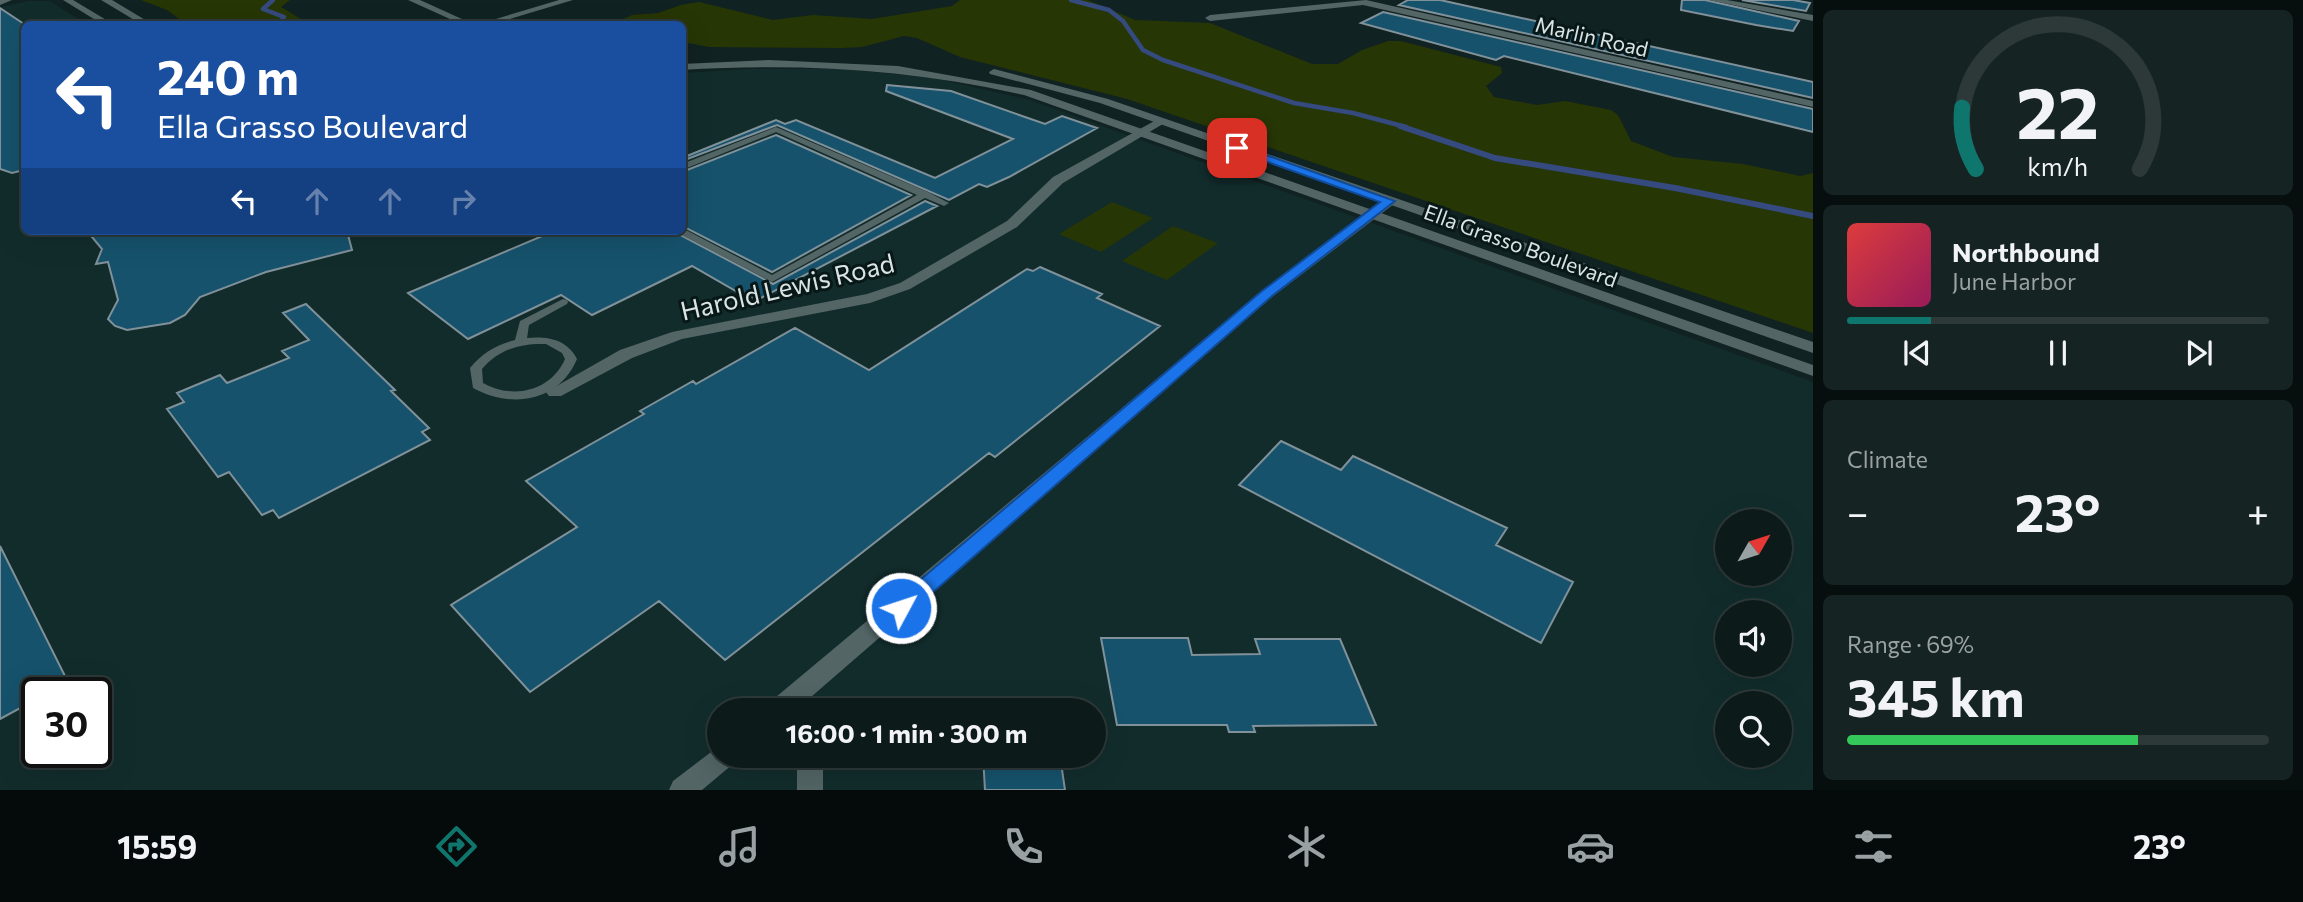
<!DOCTYPE html>
<meta charset="utf-8">
<style>
:root{--surface:#0d1a1a;--page:#162323;--text:#f1f3f6;--muted:#9aa1a2;--line:#2d3839;--accent:#0f766e}
body{margin:0;font-family:Commissioner,sans-serif;background:var(--page);color:var(--text);height:100vh;display:flex;flex-direction:column;font-size:26px;white-space:nowrap}
*{box-sizing:border-box;margin:0}
p{font-size:23px;color:var(--muted)}
.icon{flex:none;width:38px;height:38px;fill:none;stroke:currentColor;stroke-width:2;stroke-linecap:round;stroke-linejoin:round}
.map{position:relative;flex:1;overflow:hidden}
.drawer{display:flex;flex-direction:column;gap:10px;padding:10px;background:#070e0e;width:490px}
.drawer>*{flex:none}
.guide{position:absolute;left:21px;top:21px;width:665px;height:214px;border-radius:10px;box-shadow:0 7px 28px #0002,0 0 0 2px var(--line);background:#1a4fa0;color:#fff;overflow:hidden}
.needle{width:46px;rotate:51deg}
.buttons{position:absolute;left:1715px;top:509px;display:grid;gap:14px}
.buttons a{display:grid;place-items:center;width:77px;height:77px;border-radius:50%;background:var(--surface);box-shadow:0 7px 28px #0002,0 0 0 2px var(--line);font-size:35px}
.speed{position:absolute;left:21px;top:677px;display:flex;gap:14px;font-size:35px;font-weight:700;text-align:center}
.speed>*{display:grid;place-content:center;width:91px;height:91px;border-radius:50%;background:var(--surface);box-shadow:0 7px 28px #0002,0 0 0 2px var(--line);line-height:1}
.speed .limit{border:4px solid #111;border-radius:10px;background:#fff;color:#111}
.pin{position:absolute;display:grid;place-items:center;width:60px;height:60px;color:#fff;margin:-30px;border-radius:14px;box-shadow:0 4px 10px #0006}
.me{position:absolute;width:77px;margin:-38px;rotate:50deg;stroke-linejoin:round;filter:drop-shadow(0 0 5px #0008)}
.turn{display:flex;align-items:center;gap:24px;height:147px;padding:0 21px;font-size:32px}
.turn .icon{width:91px;height:91px;stroke-width:2.5}
.turn b{display:block;font-size:49px;line-height:60px}
.lanes{display:flex;align-items:center;height:66px;padding:0 21px;background:#0003;justify-content:center;gap:35px;direction:ltr}
.lanes .off{opacity:.35}
.big{font-size:52px;font-weight:700;line-height:1.1}
.drawer .widget{flex:1;display:flex;flex-direction:column;justify-content:center;gap:10px;min-width:0;padding:0 24px;border-radius:10px;background:var(--page)}
.drawer .dial{align-items:center;gap:0}
.dial svg{height:182px;overflow:visible;fill:none;stroke:var(--line);stroke-width:7;stroke-linecap:round;text-anchor:middle}
.dial text{fill:var(--text);stroke:none}
.song{display:flex;align-items:center;gap:21px}
.cover{width:84px;height:84px;border-radius:10px;background:linear-gradient(135deg,hsl(0 70% 55%),hsl(330 70% 35%))}
.played{height:7px;border-radius:4px;background:linear-gradient(90deg,var(--accent) 20%,var(--line) 20%)}
.keys{display:flex;justify-content:space-around;direction:ltr}
.heat{display:flex;justify-content:space-between;align-items:center;font-size:38px;direction:ltr}
.charge{height:10px;border-radius:5px;background:linear-gradient(90deg,#34c759 69%,var(--line) 0)}
.trip{position:absolute;left:707px;top:698px;width:399px;height:70px;border-radius:35px;background:var(--surface);box-shadow:0 7px 28px #0002,0 0 0 2px var(--line);font-weight:700;line-height:70px;text-align:center}
.tabs{display:flex;height:112px;justify-content:space-around;align-items:center;background:#050a0a;color:var(--muted)}
.tabs .icon{width:49px;height:49px}
.tabs .on{color:var(--accent)}
.tabs b{font-size:32px;color:var(--text)}
main{display:flex;flex:1;min-height:0}
.map>svg:first-child{display:block}
</style>
<main>
<div class="map">
<svg width="1813" height="790" viewBox="0 0 1813 790">
<rect width="100%" height="100%" fill="#122"/>
<path fill="#122c2c" fill-rule="evenodd" d="M29 1H50L86 24H24V231H682L683 73 748 69H843L934 78 1030 100 1813 382V790H0V7ZM1727 522H1780V574H1727ZM1727 612H1780V665H1727ZM37 693H96V752H37ZM1727 704H1780V756H1727ZM719 710H1094V756H719Z"/>
<path fill="#273605" d="M141 0H290L281 7 301 19 294 24H186L167 10Z
M960 0H1088L1135 20 1210 23 1312 64H1338L1362 50 1388 41H1401L1501 67 1502 73 1486 86 1494 97 1537 105 1565 101 1611 110 1618 115 1631 141 1673 157 1743 164 1800 176 1813 173V333L1127 99 960 57 917 38 904 36 862 47 842 48 709 47 683 42 682 24H613L632 15 658 13 681 5 699 2 773 20 813 15 872 19 952 6Z
M1112 202 1153 218 1101 252 1059 234Z
M1173 226 1218 243 1167 280 1122 261Z"/>
<g fill="none" stroke-linecap="round" stroke-linejoin="round">
<path stroke="#354a7e" stroke-width="4.5" d="M273 0 263 9 284 17 279 24
M1071 0 1109 10 1123 21 1143 50 1163 60 1294 103 1353 113 1406 127"/>
<path stroke="#354a7e" stroke-width="6" d="M1400 126 1495 158 1675 188 1813 216"/>
</g>
<path fill="#16526c" stroke="#819199" stroke-width="2" d="M1408 0H1440L1813 82V98L1399 5Z
M1682 0H1705L1799 21 1793 31 1756 25 1681 10Z
M1742 0H1793L1810 3 1806 11Z
M0 8 24 24V170L12 173 0 169Z
M1383 12 1813 109V132L1504 56 1496 60 1361 23Z
M887 85 951 91 1045 124 1062 116 1097 128 1009 177 987 187 979 184 949 200 777 125 682 161V158L776 120 785 124 796 120 935 178 1013 139 886 91Z
M776 135 911 195 772 272 682 226V172Z
M925 201 937 206 759 299 741 294 692 266 592 315 561 295 468 339 408 293 554 231H673L773 284Z
M87 231H347L352 250 266 272 200 297 185 315 170 323 127 330 115 326 108 319 118 300 108 262 96 264 102 249Z
M1040 267 1102 294 1097 298 1160 326 995 457 989 453 725 660 659 601 530 692 451 605 577 527 526 481 644 414 640 411 693 381 696 384 795 328 869 370 1027 269 1033 271Z
M306 304 395 390 391 391 429 428 422 432 430 440 279 518 273 510 262 515 229 472 218 477 167 409 184 402 177 393 220 375 227 383 289 358 282 351 309 340 283 313Z
M1281 441 1341 470 1353 456 1507 528 1496 545 1573 582 1541 643 1239 485Z
M0 546 68 682 48 693H37V699L0 719Z
M1101 638H1188L1192 655 1260 654 1255 639H1340L1376 725 1253 726 1255 732H1229L1227 725H1117Z
M983 756H1060L1065 790H985Z"/>
<g fill="none" stroke-linecap="round" stroke-linejoin="round">
<path fill="#536565" fill-rule="evenodd" d="M776 127 928 192 949 203 944 206 925 198 772 282 678 233 676 231H682V228L684 229 772 275 917 195 776 132 682 170V164Z
M563 299 567 300 568 302 567 304 529 325 527 338C547 336 567 339 577 359 559 402 511 409 473 388L470 368C482 353 496 345 515 340L520 321ZM546 344 562 353 565 359C551 391 513 400 483 383L482 369C499 349 521 343 546 344Z"/>
<path fill="#536565" fill-rule="evenodd" d="M408 0H420L473 24H461Z
M559 0H573L493 24H479Z
M1366 0 1813 101V107L1363 5 1210 21 1205 18 1210 15Z
M1708 0H1727L1813 15V21Z
M1158 119 1168 121 1063 183 1017 227 910 289 870 303 682 339 632 358 561 396H549L546 392 620 350 672 332 867 294 900 283 1007 221 1053 177Z
M1389 197 1394 198V204L1272 297 796 710H767L770 702 1262 291Z
M719 746V756H737L733 764 702 790H669L673 781Z
M797 756H823V790H797Z"/>
<path fill="#536565" fill-rule="evenodd" d="M0 0H12L0 5Z
M63 0H73L113 24H102Z
M101 0H112L152 24H141Z
M769 60 898 66 1031 90 1813 365V376L1024 95C911 69 798 63 682 70V64Z
M994 69 1108 99 1813 342V353L1100 103 990 74 989 72Z"/>
</g>
<path fill="#1a73e8" stroke="#114b97" stroke-width="2" d="M1234 146H1241L1395 201 1272 296 908 614H894L891 608 894 602 1262 291 1380 202 1234 150Z"/>
<g text-anchor="middle" dominant-baseline="central" stroke-width="6" stroke-linejoin="round" paint-order="stroke">
<g font-size="21" fill="#dae4e4" stroke="#081818">
<text transform="translate(1592 36) rotate(13)">Marlin Road</text>
<text transform="translate(1521 245) rotate(20)">Ella Grasso Boulevard</text>
</g>
<g font-size="26" fill="#dae4e4" stroke="#081818">
<text transform="translate(787 286) rotate(-13)">Harold Lewis Road</text>
</g>
</g>
</svg>
<div class="buttons">
<a><svg class="needle" viewBox="-14 -14 28 28"><path d="M0-13l5 13h-10z" fill="#e53935"/><path d="M0 13l5-13h-10z" fill="#9aa1a2"/></svg></a>
<a><svg class="icon" aria-label="sound" viewBox="0 0 24 24"><path d="M4 9h4l5-4v14l-5-4H4zM17 9q2 3 0 6"/></svg></a>
<a><svg class="icon" aria-label="search" viewBox="0 0 24 24"><circle cx="10" cy="10" r="6"/><path d="M15 15l6 6"/></svg></a>
</div>
<div class="speed"><div class="limit">30</div></div>
<div class="pin" style="left:1237px;top:148px;background:#d93025"><svg class="icon" aria-label="arrive" viewBox="0 0 24 24"><path d="M6 21V4h12l-3 4 3 4H6"/></svg></div>
<svg class="me" style="left:901px;top:608px" viewBox="-20 -20 40 40"><circle r="17" fill="#1a73e8" stroke="#fff" stroke-width="3"/><path d="M0-11L8 9 0 5-8 9z" fill="#fff"/></svg>
<div class="trip">16:00 · 1 min · 300 m</div>
<div class="guide">
<div class="turn"><svg class="icon" aria-label="left" viewBox="0 0 24 24"><path d="M17 20v-9H6M10 6l-5 5 5 5"/></svg><div><b>240 m</b>Ella Grasso Boulevard</div></div>
<div class="lanes"><svg class="icon" aria-label="left" viewBox="0 0 24 24"><path d="M17 20v-9H6M10 6l-5 5 5 5"/></svg><svg class="icon off" aria-label="ahead" viewBox="0 0 24 24"><path d="M12 20V5M6 11l6-6 6 6"/></svg><svg class="icon off" aria-label="ahead" viewBox="0 0 24 24"><path d="M12 20V5M6 11l6-6 6 6"/></svg><svg class="icon off" aria-label="right" viewBox="0 0 24 24"><path d="M7 20v-9h11M14 6l5 5-5 5"/></svg></div>
</div>
</div>
<section class="drawer">
<div class="widget dial"><svg viewBox="0 0 100 80">
<path d="M14 69A42 42 0 1 1 86 69"/>
<path d="M14 69A42 42 0 0 1 8 42" stroke="#0f766e"/>
<text x="50" y="56" font-size="32" font-weight="700">22</text>
<text x="50" y="72" font-size="11">km/h</text>
</svg></div>
<div class="widget">
<div class="song"><i class="cover"></i><div><b>Northbound</b><p>June Harbor</p></div></div>
<div class="played"></div>
<div class="keys"><svg class="icon" aria-label="previous" viewBox="0 0 24 24"><path d="M18 5L8 12l10 7zM5 5v14"/></svg><svg class="icon" aria-label="pause" viewBox="0 0 24 24"><path d="M8 5v14M16 5v14"/></svg><svg class="icon" aria-label="next" viewBox="0 0 24 24"><path d="M6 5l10 7-10 7zM19 5v14"/></svg></div>
</div>
<div class="widget"><p>Climate</p>
<div class="heat"><a>−</a><b class="big">23°</b><a>+</a></div>
</div>
<div class="widget"><p>Range · 69%</p><b class="big">345 km</b><div class="charge"></div></div>
</section>
</main>
<nav class="tabs">
<b>15:59</b>
<svg class="icon on" aria-label="directions" viewBox="0 0 24 24"><path d="M12 3l9 9-9 9-9-9zM9 14v-3h6M13 9l2 2-2 2"/></svg>
<svg class="icon" aria-label="music" viewBox="0 0 24 24"><path d="M9 18V5l10-2v13"/><circle cx="6" cy="18" r="3"/><circle cx="16" cy="16" r="3"/></svg>
<svg class="icon" aria-label="phone" viewBox="0 0 24 24"><path d="M5 4h4l2 5-3 2q2 4 5 5l2-3 5 2v4C11 20 4 13 5 4z"/></svg>
<svg class="icon" aria-label="climate" viewBox="0 0 24 24"><path d="M12 3v18M4 7l16 10M4 17L20 7"/></svg>
<svg class="icon" aria-label="car" viewBox="0 0 24 24"><path d="M5 17H2v-5l4-1 3-4h7l3 4 3 1v5h-3M9 17h6M6 11h13"/><circle cx="7" cy="17" r="2"/><circle cx="17" cy="17" r="2"/></svg>
<svg class="icon" aria-label="filters" viewBox="0 0 24 24"><path d="M4 7h16M4 17h16"/><circle cx="9" cy="7" r="2"/><circle cx="15" cy="17" r="2"/></svg>
<b>23°</b>
</nav>
